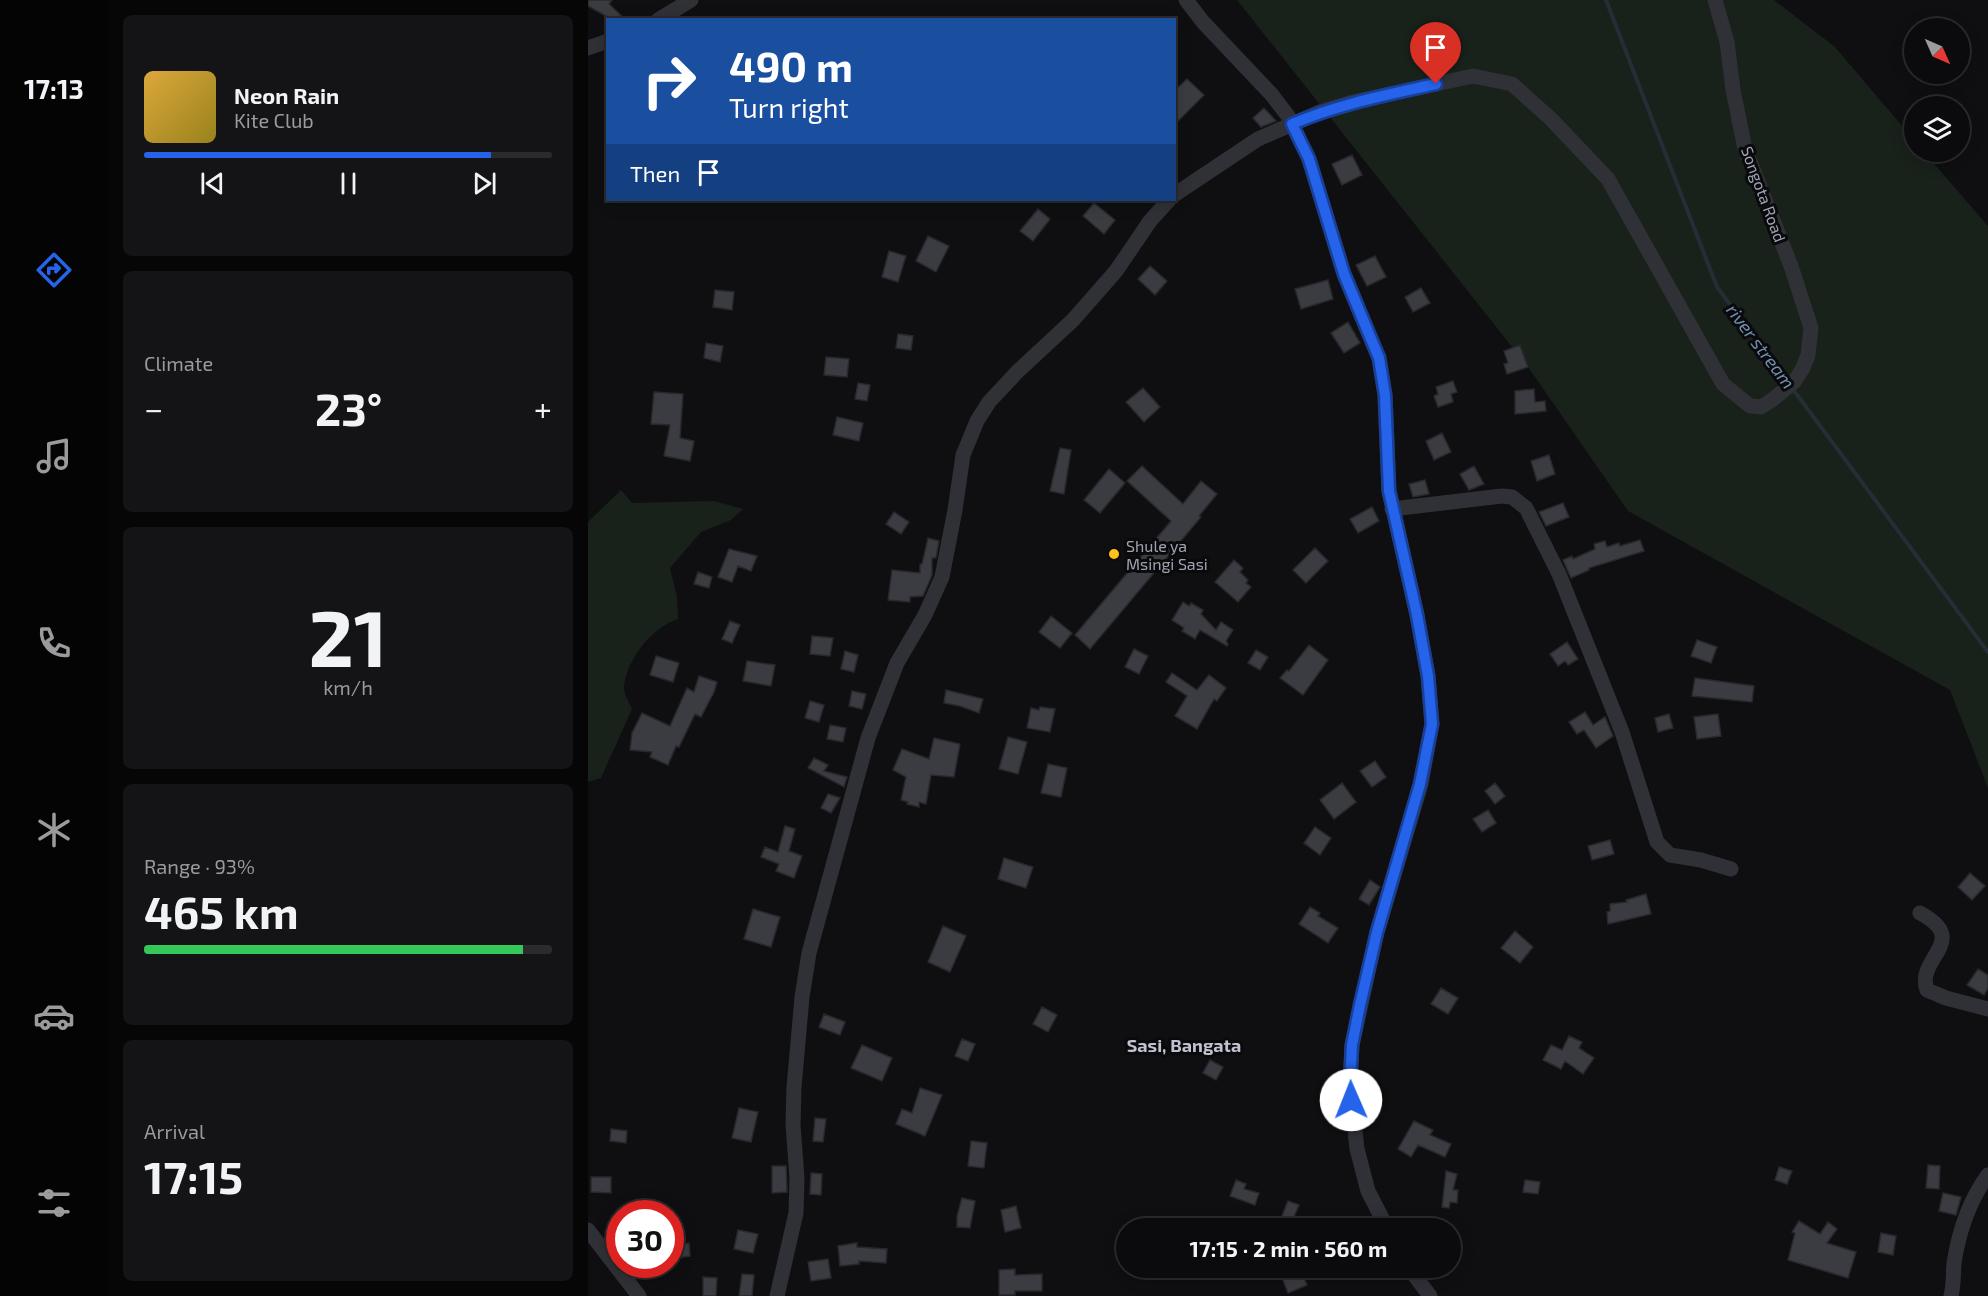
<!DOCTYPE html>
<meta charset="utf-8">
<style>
:root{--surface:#0b0b0d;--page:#141416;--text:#f1f3f6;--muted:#9a9b9d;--line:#2b2b2e;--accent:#2563eb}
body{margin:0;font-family:"Exo 2",sans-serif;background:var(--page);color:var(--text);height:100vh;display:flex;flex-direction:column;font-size:22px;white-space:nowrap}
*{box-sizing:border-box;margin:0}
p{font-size:20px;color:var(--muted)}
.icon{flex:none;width:33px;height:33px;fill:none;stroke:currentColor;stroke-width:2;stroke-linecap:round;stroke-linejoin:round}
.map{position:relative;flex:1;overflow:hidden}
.panel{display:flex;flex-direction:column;gap:15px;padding:15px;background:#060607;width:480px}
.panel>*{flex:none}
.hud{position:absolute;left:18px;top:18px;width:570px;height:183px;border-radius:0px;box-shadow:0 3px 15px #0003,0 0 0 2px var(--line);background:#1a4fa0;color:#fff;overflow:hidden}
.needle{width:39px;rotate:135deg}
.tools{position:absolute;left:1316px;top:18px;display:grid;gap:12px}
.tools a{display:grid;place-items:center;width:66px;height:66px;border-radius:50%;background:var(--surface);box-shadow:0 3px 15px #0003,0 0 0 2px var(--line);font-size:30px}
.speed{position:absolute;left:18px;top:1200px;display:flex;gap:12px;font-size:30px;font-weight:700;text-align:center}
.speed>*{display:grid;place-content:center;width:78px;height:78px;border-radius:50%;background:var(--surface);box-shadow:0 3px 15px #0003,0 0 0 2px var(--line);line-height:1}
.speed .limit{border:9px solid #d22;background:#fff;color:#111}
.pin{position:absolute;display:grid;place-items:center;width:51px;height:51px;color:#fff;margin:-62px -26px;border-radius:50% 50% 50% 0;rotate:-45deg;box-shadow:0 0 6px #0007}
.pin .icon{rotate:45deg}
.me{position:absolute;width:66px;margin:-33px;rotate:359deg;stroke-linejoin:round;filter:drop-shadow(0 0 4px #0008)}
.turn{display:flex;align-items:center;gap:21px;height:126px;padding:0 24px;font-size:27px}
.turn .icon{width:78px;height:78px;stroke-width:2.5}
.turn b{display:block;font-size:42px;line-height:51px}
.then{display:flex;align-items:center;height:57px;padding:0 24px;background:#0003;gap:12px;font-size:22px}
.big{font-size:45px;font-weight:700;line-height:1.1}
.panel .tile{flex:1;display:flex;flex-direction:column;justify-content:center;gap:9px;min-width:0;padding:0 21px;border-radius:9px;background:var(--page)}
.panel .dial{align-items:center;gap:0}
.dial b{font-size:78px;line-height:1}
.song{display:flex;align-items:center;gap:18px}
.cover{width:72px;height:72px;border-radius:9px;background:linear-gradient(135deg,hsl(40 70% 55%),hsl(50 70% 35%))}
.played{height:6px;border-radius:3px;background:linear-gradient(90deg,var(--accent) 85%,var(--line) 85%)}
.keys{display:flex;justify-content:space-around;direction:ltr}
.heat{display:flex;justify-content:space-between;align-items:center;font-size:33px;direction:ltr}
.charge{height:9px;border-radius:4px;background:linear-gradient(90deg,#34c759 93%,var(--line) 0)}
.trip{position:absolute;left:528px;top:1218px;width:345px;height:60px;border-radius:30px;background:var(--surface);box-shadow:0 3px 15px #0003,0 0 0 2px var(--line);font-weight:700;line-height:60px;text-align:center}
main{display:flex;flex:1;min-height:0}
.tabs{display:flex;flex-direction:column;width:108px;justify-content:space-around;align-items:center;background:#040405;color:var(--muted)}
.tabs .icon{width:42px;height:42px}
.tabs .active{color:var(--accent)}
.tabs b{font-size:27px;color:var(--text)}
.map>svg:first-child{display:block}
</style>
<main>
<nav class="tabs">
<b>17:13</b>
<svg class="icon active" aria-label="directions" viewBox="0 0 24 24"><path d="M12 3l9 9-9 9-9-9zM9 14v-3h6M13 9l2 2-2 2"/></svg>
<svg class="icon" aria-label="music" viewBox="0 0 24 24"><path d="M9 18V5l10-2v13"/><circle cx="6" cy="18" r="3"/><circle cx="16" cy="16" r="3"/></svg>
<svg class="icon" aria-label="phone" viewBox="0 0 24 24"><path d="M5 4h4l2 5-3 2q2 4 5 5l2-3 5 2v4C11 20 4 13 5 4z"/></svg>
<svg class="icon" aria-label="climate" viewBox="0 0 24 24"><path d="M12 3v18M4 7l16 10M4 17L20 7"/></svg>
<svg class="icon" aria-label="car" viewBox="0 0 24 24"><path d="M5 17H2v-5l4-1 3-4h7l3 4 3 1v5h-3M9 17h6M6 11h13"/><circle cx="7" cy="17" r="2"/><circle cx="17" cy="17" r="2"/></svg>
<svg class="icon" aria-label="filters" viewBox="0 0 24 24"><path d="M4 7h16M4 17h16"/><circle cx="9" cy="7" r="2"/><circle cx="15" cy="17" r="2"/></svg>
</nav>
<section class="panel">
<div class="tile">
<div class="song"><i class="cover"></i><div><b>Neon Rain</b><p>Kite Club</p></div></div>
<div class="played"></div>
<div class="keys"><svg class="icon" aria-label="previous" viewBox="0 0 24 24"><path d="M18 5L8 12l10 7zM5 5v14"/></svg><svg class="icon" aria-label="pause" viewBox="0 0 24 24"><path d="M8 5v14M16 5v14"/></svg><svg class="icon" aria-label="next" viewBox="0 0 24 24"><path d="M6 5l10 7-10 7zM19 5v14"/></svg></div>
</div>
<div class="tile"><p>Climate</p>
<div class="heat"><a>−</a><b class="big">23°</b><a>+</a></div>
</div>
<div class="tile dial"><b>21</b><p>km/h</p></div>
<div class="tile"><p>Range · 93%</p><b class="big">465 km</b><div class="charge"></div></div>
<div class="tile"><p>Arrival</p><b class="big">17:15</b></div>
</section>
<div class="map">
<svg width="1400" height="1296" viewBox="0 0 1400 1296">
<rect width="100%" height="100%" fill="#0f0f11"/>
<path fill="#19211b" d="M649 0H1186L1247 47 1326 140V152H1336L1400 226V788L1362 690 1040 511 940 367Z
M33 490 44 503 126 501 155 509 143 520 113 532 82 568 89 597 90 619C63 628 39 659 36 687 36 694 41 703 44 709L13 778 0 782V522Z"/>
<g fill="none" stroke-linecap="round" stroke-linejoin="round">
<path stroke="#252d35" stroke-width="4" d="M1018 0 1129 287 1200 382
M1204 388 1400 652"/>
</g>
<path fill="#3b3c41" stroke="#29292d" stroke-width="1.5" d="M0 0H24L21 4 38 20H25L0 6Z
M599 79 616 95 586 125V91Z
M676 108 688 121 673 127 665 118Z
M764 155 774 175 754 185 744 164Z
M506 203 527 220 516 234 495 216Z
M450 209 462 219 445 241 432 231Z
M340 236 361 246 348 272 328 261Z
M301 251 318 256 310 282 294 277Z
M787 256 798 277 779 286 768 265Z
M562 266 579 281 567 295 550 279Z
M740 280 745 299 713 309 707 289Z
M833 288 842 303 825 312 817 297Z
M127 290 146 292 144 310 125 307Z
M760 322 772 343 756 353 743 333Z
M310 334 325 336 323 350 308 348Z
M118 343 135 346 132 362 116 358Z
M932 345 940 367 919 374 916 364 920 363 916 351Z
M238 357 261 359 259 377 236 375Z
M865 381 869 392 863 394 865 402 850 407 846 396 850 394 848 387Z
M270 383 282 385 279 401 267 399Z
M555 388 572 407 556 422 538 402Z
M946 389 947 402 957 401 958 411 927 414V391Z
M66 392 95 394 92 438 106 441 102 461 76 456 82 425 63 424Z
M249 417 275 423 271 441 245 435Z
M854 433 863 452 846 460 838 441Z
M472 448 483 450 476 494 462 491Z
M961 455 967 474 949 481 943 461Z
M554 466 595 504 613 481 629 494 611 516 613 517 502 649 487 635 583 521 539 481Z
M886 466 896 484 881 490 872 474Z
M521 469 537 483 512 513 496 500Z
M837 480 841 494 825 497 821 484Z
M975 503 981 517 958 526 951 512Z
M784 507 791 521 770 533 762 519Z
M306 512 321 522 313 534 298 524Z
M340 538 351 541 348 558H344V575L335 596 322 597V602L300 600 304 570 332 573V564H334Z
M1052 540 1056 551 1001 568V570L983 578 975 560 984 556 985 559 1007 549 1006 544 1017 541 1019 547 1031 543 1032 546Z
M727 548 740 561 718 583 705 570Z
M141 549 169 556 163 571 150 566 144 582 130 577Z
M646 560 655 568 652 572 660 580 658 583 663 587 650 602 627 582Z
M110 572 124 577 121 588 106 584Z
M595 602 601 606 603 603 615 610 613 614 628 630 633 622 645 630 638 641 640 644 639 646 612 630 607 639 594 631 596 628 584 620Z
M463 616 484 633 472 648 451 632Z
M142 621 152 625 144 643 134 639Z
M224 636 245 638 242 656 222 654Z
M1109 640 1129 647 1123 663 1103 656Z
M979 642 990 659 980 665 977 661 970 666 962 654Z
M721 645 740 660 715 695 692 678 699 670 701 671Z
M546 649 560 656 551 674 537 667Z
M668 650 680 657 672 670 660 663Z
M257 651 270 655 266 672 253 669Z
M68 656 91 663 85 682 62 675Z
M159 661 187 665 183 686 155 681Z
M584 673 609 690 621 675 638 688 629 701 626 699 609 729 587 716 599 696 578 682Z
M111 676 129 682 126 692 113 717 107 714 91 747 88 746 80 765 62 757 64 752 42 750 44 733 54 713 82 726 99 688 106 692Z
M1107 678 1166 686 1164 702 1104 696Z
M358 690 395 699 391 713 372 706 356 703Z
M264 691 278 694 274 709 261 706Z
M222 701 236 705 231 722 217 718Z
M452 707 467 709 462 732 439 728 443 708 451 710Z
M997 712 1005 725 1017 717 1025 736 1008 748 996 730 989 734 981 722Z
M1081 714 1085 728 1070 732 1067 718Z
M1130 714 1133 736 1109 739 1106 717Z
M242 725 258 728 255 742 239 739Z
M420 737 439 742 430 774 411 769Z
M346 738 372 744 366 777 343 775 338 804 331 802V807L319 804 320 802 313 800 318 777 305 770 314 749 341 759Z
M226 758 240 765 236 771 259 777 256 787 220 768Z
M787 761 798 777 784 787 772 771Z
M460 764 479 768 473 797 453 793Z
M754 783 768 802 746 819 732 800Z
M907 783 917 796 907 804 897 791Z
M240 794 252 798 243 813 233 808Z
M900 810 908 823 894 832 885 819Z
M197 826 207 829 201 851 214 856 206 878 188 871 191 864 173 857 177 847 190 852Z
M727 827 743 838 732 855 716 843Z
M1022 840 1026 854 1004 860 1000 846Z
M416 858 445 867 438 888 410 879Z
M1382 873 1397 886 1384 900 1370 887Z
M782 880 792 887 781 905 771 899Z
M1058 894 1063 914 1020 924 1019 912 1022 911V904L1039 902 1038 900Z
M722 907 732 913 730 916 750 928 740 943 711 924Z
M165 909 192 917 183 947 156 939Z
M355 926 378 936 362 972 340 962Z
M927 931 945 947 932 963 913 948Z
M1390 969 1400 975V988L1396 995 1379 985Z
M853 988 870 998 860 1014 843 1004Z
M454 1007 469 1015 460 1032 445 1024Z
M236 1014 257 1022 252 1035 231 1027Z
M981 1036 994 1042 991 1048 1006 1058 995 1074 977 1061 973 1069 955 1060 963 1045 974 1050Z
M374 1039 387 1044 380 1061 367 1056Z
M274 1045 304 1058 294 1081 263 1068Z
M622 1060 635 1067 628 1080 615 1073Z
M332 1088 354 1095 337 1136 308 1124 314 1109 324 1113Z
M151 1108 170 1112 163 1142 144 1138Z
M227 1118 238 1119 235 1142 225 1141Z
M826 1121 845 1130 842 1135 863 1144 857 1157 830 1145 823 1157 810 1149Z
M23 1129 39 1131 38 1143 22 1141Z
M383 1141 399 1143 396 1168 380 1166Z
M1340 1165 1352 1166 1351 1189 1338 1188Z
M184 1166H198L199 1192 184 1193Z
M1191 1167 1204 1171 1199 1184 1187 1180Z
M858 1171 869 1174 865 1190H870L869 1203 862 1202 861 1208 854 1207Z
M223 1173 234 1174 233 1195 222 1194Z
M3 1177H23V1193L3 1192Z
M648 1180 658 1184 656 1189 671 1193 667 1205 642 1196Z
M937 1180 952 1182 950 1194 935 1192Z
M1355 1193 1373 1197 1368 1215 1351 1211Z
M374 1198 387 1201 382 1228 369 1227V1216Z
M700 1201 711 1205 702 1226 692 1221Z
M428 1206 433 1228 417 1232 413 1210Z
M1211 1221 1232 1234 1240 1222 1249 1229 1239 1243 1268 1252 1260 1278 1200 1260 1207 1233 1204 1232Z
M150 1230 170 1234 165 1253 146 1249Z
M1293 1233 1308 1236 1305 1255 1290 1252Z
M101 1243 102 1256 82 1259V1246Z
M269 1243V1247L299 1249 298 1263 271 1261V1264L252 1266 250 1246Z
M240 1259 243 1278 223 1281 220 1262Z
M710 1268H712L719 1285 700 1293 693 1275Z
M427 1269V1275L454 1274V1291H427V1295H411V1270Z
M154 1274 166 1275 164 1296H151Z
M115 1277 129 1278 128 1296H115Z"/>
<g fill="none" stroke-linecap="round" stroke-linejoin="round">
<path stroke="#303136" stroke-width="15" d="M598 0 615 22 684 95 700 116 721 159 756 274 791 358 797 395 801 491 829 615 840 676 844 724 833 784 789 932 764 1045 762 1085 769 1149 780 1191 799 1228
M70 20 103 0
M0 48 20 41
M586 195 670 139 732 112 765 102 885 76 924 84 963 119 1020 179 1135 384 1162 406 1173 407 1184 400 1206 382 1215 368 1220 355 1223 328 1203 266 1157 149 1145 90 1139 42 1127 0
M804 509 914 496 924 497 938 508 971 574 1034 732 1069 842 1082 855 1113 860 1143 869
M1332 913C1384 941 1327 958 1339 990L1358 998 1400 1009
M0 1230 51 1296
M821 1268 842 1296
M189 1296 208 1213 209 1178 205 1125 206 1087 214 997 221 953 280 738 309 663 337 615 354 577 367 510 375 455 389 421 401 402 429 372 485 320 528 271 562 221 581 200
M1363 1296C1366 1285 1365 1274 1366 1263 1371 1231 1381 1201 1400 1175"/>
</g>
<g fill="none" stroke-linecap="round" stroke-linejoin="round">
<defs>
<path id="route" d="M763 1100 762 1085 764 1045 772 1005 789 932 832 784 844 724 840 676 829 615 801 491 797 395 791 358 756 274 721 159 704 124C751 104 799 95 848 84"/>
</defs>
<use href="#route" stroke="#184099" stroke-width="15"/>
<use href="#route" stroke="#2563eb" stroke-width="10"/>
</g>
<circle fill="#ffc119" stroke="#0a0a0c" stroke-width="2" cx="526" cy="554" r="6"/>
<g text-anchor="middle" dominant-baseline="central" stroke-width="6" stroke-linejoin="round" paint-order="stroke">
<g font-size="16" fill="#9fa4b3" stroke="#0a0a0c">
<text transform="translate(1176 194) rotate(70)">Songota Road</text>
</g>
<g font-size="16" fill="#9fa4b3" stroke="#0a0a0c" text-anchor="start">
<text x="538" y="545">Shule ya<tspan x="538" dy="18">Msingi Sasi</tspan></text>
</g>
<g font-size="18" font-style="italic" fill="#7290b2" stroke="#0a0a0c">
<text transform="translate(1173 346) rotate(53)">river stream</text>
</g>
<g font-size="18" font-weight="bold" fill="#c0c3cf" stroke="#0a0a0c">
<text x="596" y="1045">Sasi, Bangata</text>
</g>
</g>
</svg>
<div class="tools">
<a><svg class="needle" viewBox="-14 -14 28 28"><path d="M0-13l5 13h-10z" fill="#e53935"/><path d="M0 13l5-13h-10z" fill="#9a9b9d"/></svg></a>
<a><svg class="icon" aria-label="layers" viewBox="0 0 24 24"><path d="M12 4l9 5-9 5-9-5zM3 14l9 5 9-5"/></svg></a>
</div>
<div class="speed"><div class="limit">30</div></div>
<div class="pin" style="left:848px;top:84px;background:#d93025"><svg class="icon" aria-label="arrive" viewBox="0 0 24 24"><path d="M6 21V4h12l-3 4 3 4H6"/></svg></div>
<svg class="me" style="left:763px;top:1100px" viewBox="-20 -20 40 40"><circle r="19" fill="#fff"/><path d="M0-13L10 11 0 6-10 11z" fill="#2563eb"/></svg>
<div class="trip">17:15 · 2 min · 560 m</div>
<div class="hud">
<div class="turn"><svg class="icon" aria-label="right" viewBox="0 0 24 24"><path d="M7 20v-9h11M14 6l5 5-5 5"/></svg><div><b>490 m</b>Turn right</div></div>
<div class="then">Then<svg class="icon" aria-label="arrive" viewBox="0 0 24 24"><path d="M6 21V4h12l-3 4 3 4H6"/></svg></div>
</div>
</div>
</main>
